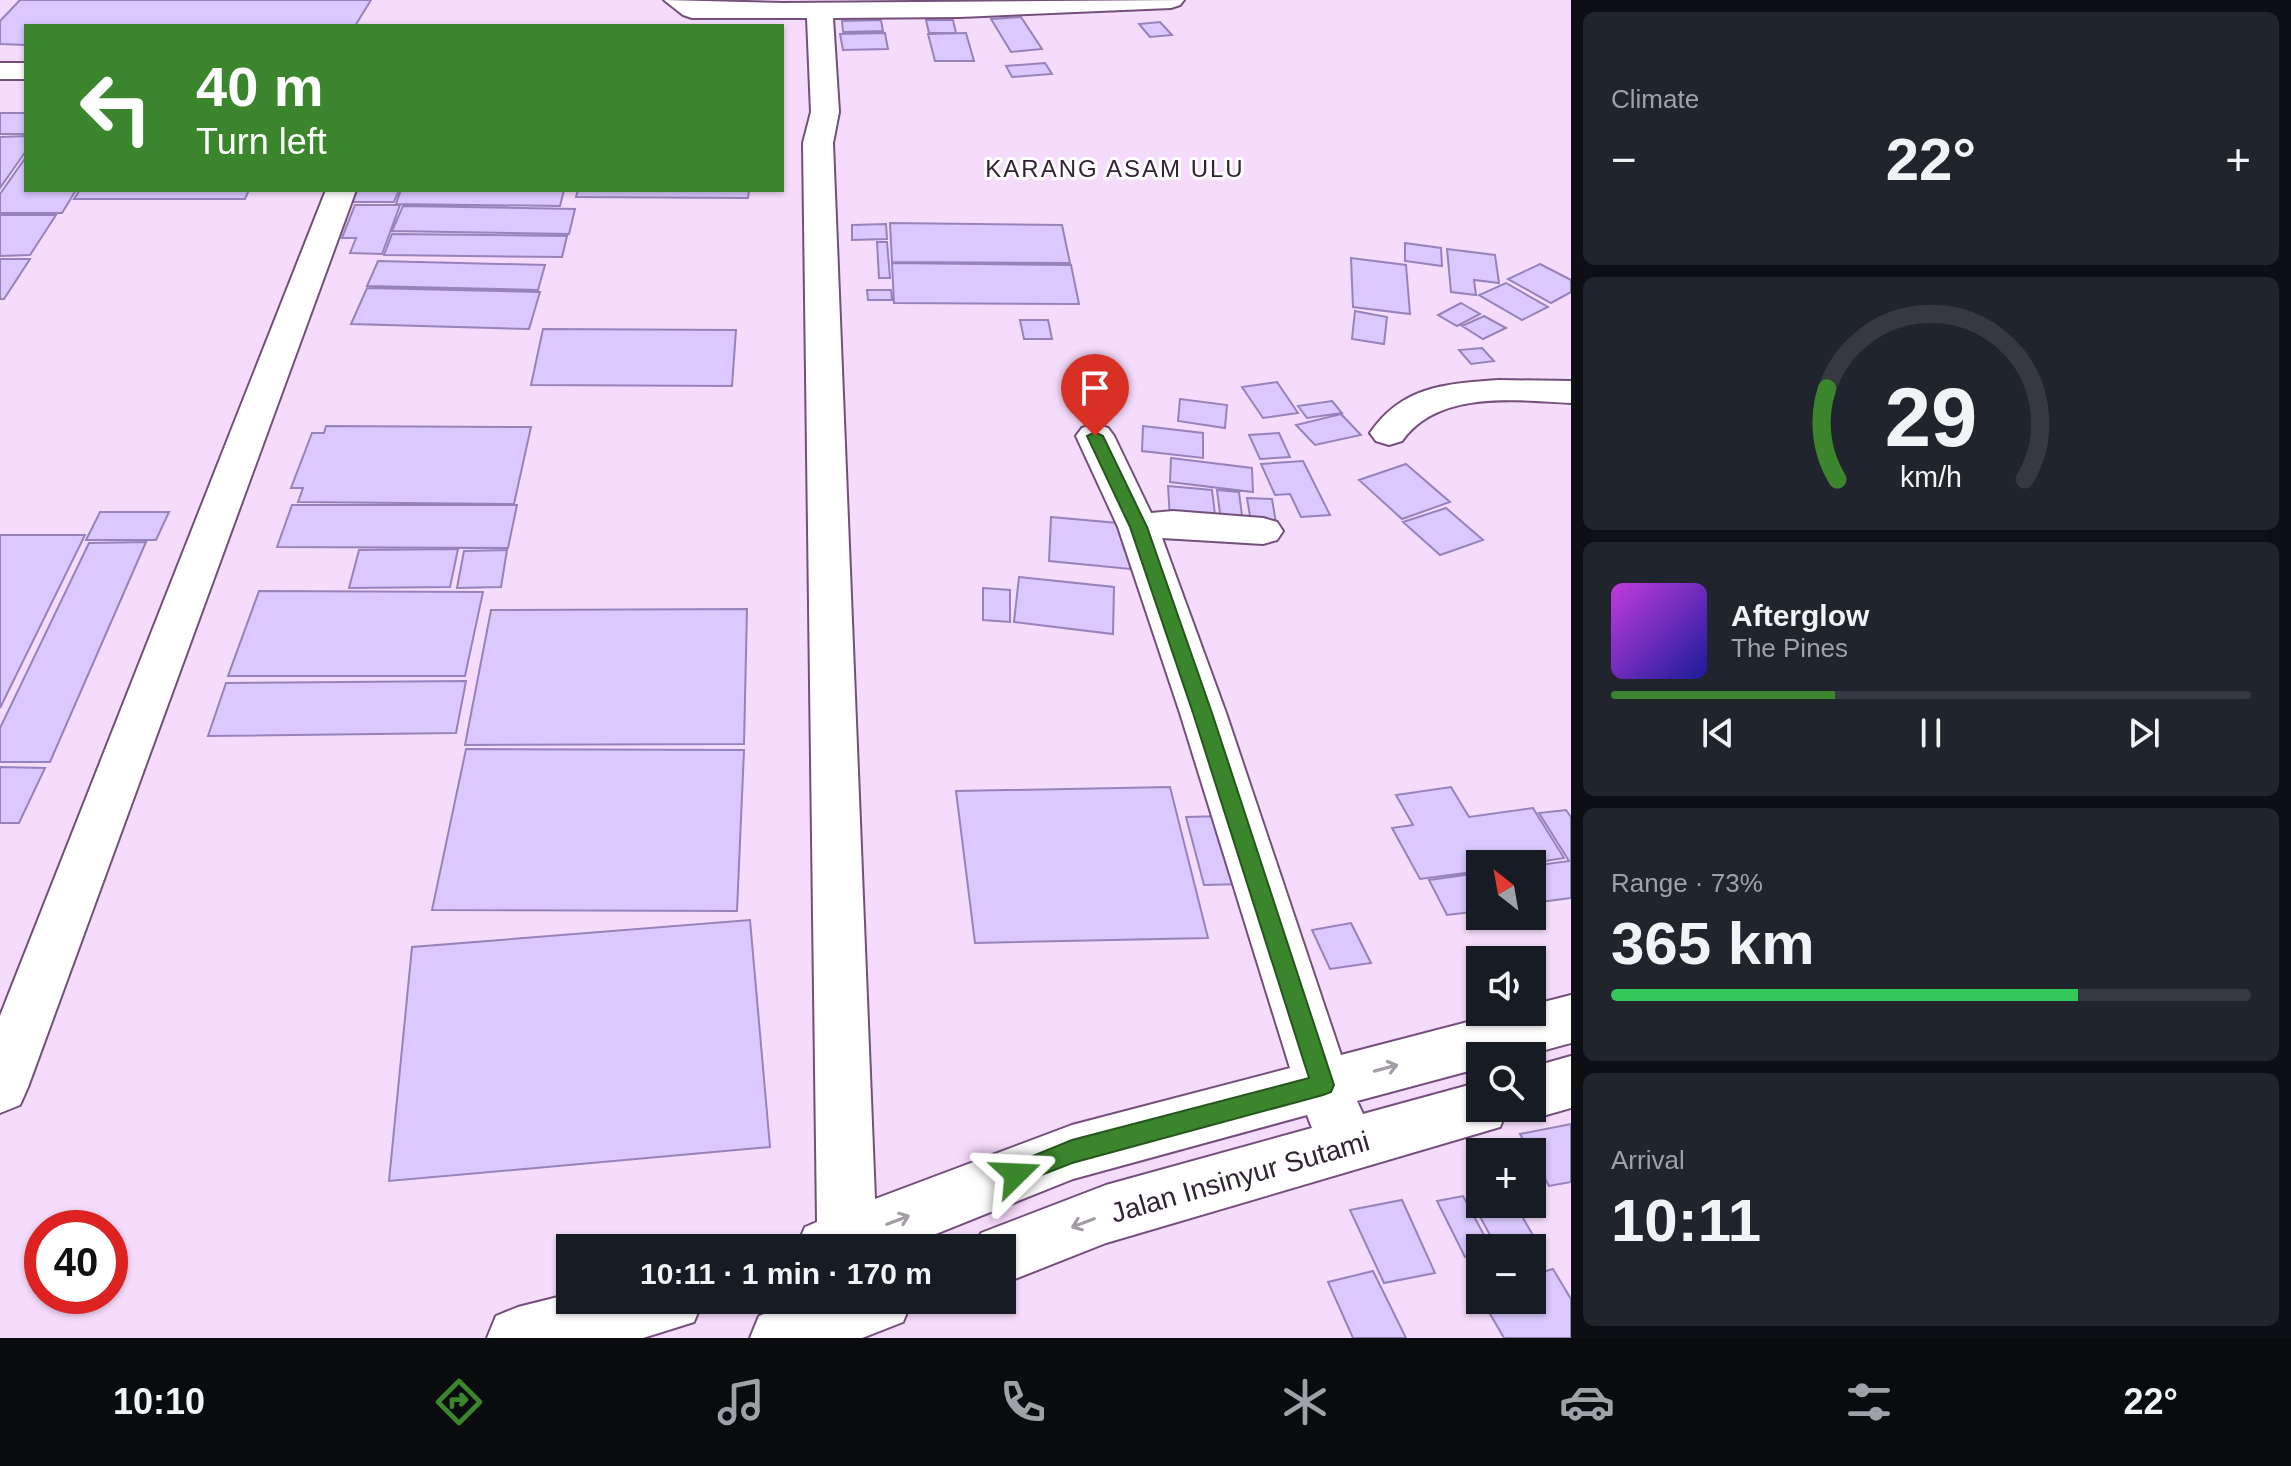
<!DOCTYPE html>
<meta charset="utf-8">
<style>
:root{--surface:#171b24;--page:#20242c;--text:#f1f3f6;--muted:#9ea1a6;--line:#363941;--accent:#3b852c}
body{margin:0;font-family:Helvetica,sans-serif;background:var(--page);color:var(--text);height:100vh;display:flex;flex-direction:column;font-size:30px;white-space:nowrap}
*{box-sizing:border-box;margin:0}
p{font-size:26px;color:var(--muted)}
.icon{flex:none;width:44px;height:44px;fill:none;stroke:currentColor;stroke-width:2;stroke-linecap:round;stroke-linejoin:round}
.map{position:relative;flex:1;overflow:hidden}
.drawer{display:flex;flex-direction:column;gap:12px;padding:12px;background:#0d0f14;width:720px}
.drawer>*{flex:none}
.guide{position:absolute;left:24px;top:24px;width:760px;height:168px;border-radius:0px;box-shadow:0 2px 6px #0004;background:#3b852c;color:#fff;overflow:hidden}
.needle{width:52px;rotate:329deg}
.fabs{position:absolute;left:1466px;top:850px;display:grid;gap:16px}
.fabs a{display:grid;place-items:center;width:80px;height:80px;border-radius:0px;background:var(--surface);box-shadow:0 2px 6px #0004;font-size:40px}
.speed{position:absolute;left:24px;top:1210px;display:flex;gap:16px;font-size:40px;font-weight:700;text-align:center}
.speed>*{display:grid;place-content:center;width:104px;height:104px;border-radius:50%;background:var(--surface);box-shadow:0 2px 6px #0004;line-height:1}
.speed .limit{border:12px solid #d22;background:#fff;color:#111}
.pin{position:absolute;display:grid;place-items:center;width:68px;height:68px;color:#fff;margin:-82px -34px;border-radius:50% 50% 50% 0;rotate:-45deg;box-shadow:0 0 8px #0007}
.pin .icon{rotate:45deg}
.me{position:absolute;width:88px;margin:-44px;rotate:69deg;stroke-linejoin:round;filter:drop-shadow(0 0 6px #0008)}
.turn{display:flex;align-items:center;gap:28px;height:168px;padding:0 40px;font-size:36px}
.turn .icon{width:104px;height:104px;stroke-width:2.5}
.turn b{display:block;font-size:56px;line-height:68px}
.big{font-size:60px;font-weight:700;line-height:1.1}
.drawer .card{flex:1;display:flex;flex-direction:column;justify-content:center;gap:12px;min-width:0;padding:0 28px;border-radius:12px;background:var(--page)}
.drawer .dial{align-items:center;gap:0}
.dial svg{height:208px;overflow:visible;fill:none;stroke:var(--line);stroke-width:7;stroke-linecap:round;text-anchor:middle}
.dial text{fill:var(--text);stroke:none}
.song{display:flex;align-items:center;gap:24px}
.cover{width:96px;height:96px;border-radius:12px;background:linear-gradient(135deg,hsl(290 70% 55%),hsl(240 70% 35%))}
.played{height:8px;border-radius:4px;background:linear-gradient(90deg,var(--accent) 35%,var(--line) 35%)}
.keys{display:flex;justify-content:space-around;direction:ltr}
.heat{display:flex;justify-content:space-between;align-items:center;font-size:44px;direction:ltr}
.charge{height:12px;border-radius:6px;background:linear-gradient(90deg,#34c759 73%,var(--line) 0)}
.trip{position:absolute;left:556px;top:1234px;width:460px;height:80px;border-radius:0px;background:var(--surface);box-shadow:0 2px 6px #0004;font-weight:700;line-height:80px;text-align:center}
.dock{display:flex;height:128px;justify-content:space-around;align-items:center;background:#090b0e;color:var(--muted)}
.dock .icon{width:56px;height:56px}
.dock .selected{color:var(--accent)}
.dock b{font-size:36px;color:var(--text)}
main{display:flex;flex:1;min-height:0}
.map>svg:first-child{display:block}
</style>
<main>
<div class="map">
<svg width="1571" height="1338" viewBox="0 0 1571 1338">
<rect width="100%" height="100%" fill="#f6dcfc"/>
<path fill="#dac8fe" stroke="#9783bb" stroke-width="2" d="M20 0H371L355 26H26V45L0 44V21Z
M1021 17 1042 49 1011 52 991 19Z
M881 20 883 31 843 32 842 21Z
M926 20H953L956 33H929Z
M1160 22 1172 35 1150 37 1139 24Z
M885 33 888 49 843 50 840 34Z
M966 33 974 61H935L928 34Z
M1045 63 1052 74 1012 77 1006 66Z
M0 113H26V134H0Z
M26 136V151L0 188V137Z
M26 157V190H76L62 213H0V194Z
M80 190H249L245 199H74Z
M355 190H399L394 202H350Z
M401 190H564L560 206 396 204Z
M578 190H749L748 198 576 197Z
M355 205H400L382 254 350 253 356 238H342Z
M403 206 575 209 569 234 392 231Z
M0 215H56L30 255 0 256Z
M890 223 1062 225 1070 263 892 262Z
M886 224 887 239 852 240V225Z
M392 234 567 236 562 257 384 255Z
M877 242H887L890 278H879Z
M1405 243 1441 248 1442 266 1405 261Z
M1447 249 1495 255 1499 283 1474 280 1476 295 1451 292Z
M1351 258 1406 265 1410 314 1353 307Z
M0 259H30L4 299H0Z
M378 261 545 265 538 290 367 286Z
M892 263 1071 265 1079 304 894 303Z
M1540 264 1571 280V292L1551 303 1508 279Z
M1506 283 1548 307 1522 320 1479 295Z
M367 288 540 292 529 329 351 324Z
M867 290H891L892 300H868Z
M1461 303 1480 314 1457 326 1438 315Z
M1355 311 1387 317 1384 344 1352 339Z
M1484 316 1506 328 1483 339 1462 326Z
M1020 320H1048L1052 339H1024Z
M543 329 736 330 732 386 531 385Z
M1482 348 1494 361 1471 364 1459 350Z
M1277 382 1298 413 1263 418 1242 387Z
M1180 399 1227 405 1225 428 1178 421Z
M1332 401 1342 413 1307 418 1298 406Z
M1341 414 1361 435 1315 445 1296 425Z
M326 426 531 427 514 504 298 502 303 488H291L312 433H324Z
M1143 426 1203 433V458L1142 451Z
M1279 433 1290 457 1260 459 1249 435Z
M1171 458 1252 468 1253 492 1170 482Z
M1303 461 1330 515 1301 517 1290 494 1275 495 1261 464Z
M1406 464 1450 502 1402 519 1359 480Z
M1168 486 1212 490 1216 523 1170 519Z
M1217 490 1239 492 1243 524 1221 522Z
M1247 498 1272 499 1276 523 1251 522Z
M292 505H517L508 548 277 547Z
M1446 508 1483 540 1440 555 1403 522Z
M100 512H169L156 540H86Z
M1051 517 1129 524 1130 569 1049 561Z
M0 535H85L0 708Z
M146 542 50 762H0V728L89 543Z
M458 549 450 587 349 588 359 550Z
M507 550 501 587 457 588 464 551Z
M1019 577 1114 587 1113 634 1014 622Z
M983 588 1010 590V622L983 620Z
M259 591 483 592 465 676H228Z
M747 609 744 744 465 745 491 610Z
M466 681 456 733 208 736 226 683Z
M466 749 744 750 737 911 432 910Z
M0 767 45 768 19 823H0Z
M1170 787 1208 938 975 943 956 791Z
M1451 787 1469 817 1533 808 1564 858 1526 864H1480V871L1420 879 1392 828 1413 825 1396 795Z
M1566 810 1571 817V898L1532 903V866L1569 861 1539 813Z
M1225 816 1243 884 1204 885 1186 817Z
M1480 873V911L1447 915 1429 880Z
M750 920 770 1147 389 1181 412 947Z
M1351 923 1371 963 1330 969 1312 930Z
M1571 1124V1182L1549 1186 1520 1134Z
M1480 1195V1204H1515L1542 1251 1532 1253V1248H1497L1470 1198Z
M1463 1196 1491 1248H1480V1253L1465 1257 1437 1201Z
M1402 1200 1435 1273 1384 1283 1350 1210Z
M1553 1269 1571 1299V1338H1504L1482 1300H1532V1275Z
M1373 1271 1406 1338H1353L1328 1282Z"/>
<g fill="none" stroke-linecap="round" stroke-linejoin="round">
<defs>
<path id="minor" d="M664 0 783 3 1184 0 1180 5 1171 8 960 17 833 18 839 112 833 143 875 1199 1072 1125 1290 1068 1180 713 1118 527 1076 436 1082 428 1095 424 1108 428 1114 436 1151 513 1173 511 1263 518 1277 522 1283 531 1277 540 1263 544 1162 538 1226 713 1341 1055 1506 1012H1532V1005L1571 995V1043L1523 1056H1480V1068L1357 1101 1363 1114 1480 1082V1108H1508L1500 1127 1106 1243 1002 1284V1248H974L981 1233 1106 1185 1312 1128 1307 1115 1073 1179 901 1248H796L805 1227 817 1222 803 143 811 112 807 18H692L683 15Z
M0 63H26V79H0Z
M326 190H356L28 1087 20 1105 0 1113V1016Z
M1498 380 1571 381V403C1515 400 1438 390 1402 441L1389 445 1376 441 1370 433C1402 386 1445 384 1498 380Z
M1571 1056V1108L1532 1119 1512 1111 1511 1108H1532V1067Z
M570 1294V1300H703L694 1322 643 1338H487L496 1316 518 1307Z
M799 1300H912L903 1322 862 1338H750L759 1316Z"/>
</defs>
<use href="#minor" stroke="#744f7c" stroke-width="4"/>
<use href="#minor" fill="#fff" fill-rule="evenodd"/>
</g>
<defs><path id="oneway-shaft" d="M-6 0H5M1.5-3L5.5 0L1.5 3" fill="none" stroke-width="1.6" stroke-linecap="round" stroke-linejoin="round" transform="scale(2)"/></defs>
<g stroke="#a39ca5">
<use href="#oneway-shaft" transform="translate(1386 1068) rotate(-15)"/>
<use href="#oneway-shaft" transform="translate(898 1220) rotate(-21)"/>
<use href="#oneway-shaft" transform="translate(1083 1223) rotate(159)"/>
</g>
<path fill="#3b852c" stroke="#26561d" stroke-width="2" d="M1095 432 1103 436 1147 527 1212 713 1334 1085 1331 1092 1323 1095 1072 1163 1016 1185 1008 1182 1004 1174 1008 1166 1072 1140 1309 1078 1193 713 1130 527 1087 436Z"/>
<g text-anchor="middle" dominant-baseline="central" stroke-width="6" stroke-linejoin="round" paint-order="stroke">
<g font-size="24" letter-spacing="2" fill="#332236" stroke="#fff">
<text x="1115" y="168">KARANG ASAM ULU</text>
</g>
<g font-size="28" fill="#332236" stroke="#fff">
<text transform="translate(1240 1177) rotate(-16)">Jalan Insinyur Sutami</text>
</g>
</g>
</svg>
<div class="fabs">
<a><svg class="needle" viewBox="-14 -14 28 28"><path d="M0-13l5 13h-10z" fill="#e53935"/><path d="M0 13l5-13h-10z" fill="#9ea1a6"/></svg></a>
<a><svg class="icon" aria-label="sound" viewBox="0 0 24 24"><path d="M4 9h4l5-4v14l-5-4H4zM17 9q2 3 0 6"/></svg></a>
<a><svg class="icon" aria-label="search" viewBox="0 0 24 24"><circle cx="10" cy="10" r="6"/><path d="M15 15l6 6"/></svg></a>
<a>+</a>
<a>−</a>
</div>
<div class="speed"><div class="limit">40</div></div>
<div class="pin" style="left:1095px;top:436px;background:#d93025"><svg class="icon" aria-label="arrive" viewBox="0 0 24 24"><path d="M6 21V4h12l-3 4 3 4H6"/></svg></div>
<svg class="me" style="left:1016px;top:1174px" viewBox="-20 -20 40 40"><path d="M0-17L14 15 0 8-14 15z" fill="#3b852c" stroke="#fff" stroke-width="4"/></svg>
<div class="trip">10:11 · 1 min · 170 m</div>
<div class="guide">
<div class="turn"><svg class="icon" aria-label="left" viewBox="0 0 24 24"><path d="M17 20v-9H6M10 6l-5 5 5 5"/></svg><div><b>40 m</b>Turn left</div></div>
</div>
</div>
<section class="drawer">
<div class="card"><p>Climate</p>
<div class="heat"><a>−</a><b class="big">22°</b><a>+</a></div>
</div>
<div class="card dial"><svg viewBox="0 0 100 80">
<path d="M14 69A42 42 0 1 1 86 69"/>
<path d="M14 69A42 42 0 0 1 10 34" stroke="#3b852c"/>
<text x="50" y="56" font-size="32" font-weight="700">29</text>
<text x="50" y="72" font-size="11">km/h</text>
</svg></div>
<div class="card">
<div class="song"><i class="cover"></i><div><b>Afterglow</b><p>The Pines</p></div></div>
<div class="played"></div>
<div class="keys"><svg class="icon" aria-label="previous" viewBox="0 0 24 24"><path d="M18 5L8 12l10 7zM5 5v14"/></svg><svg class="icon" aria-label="pause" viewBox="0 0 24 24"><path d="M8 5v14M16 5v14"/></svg><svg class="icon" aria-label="next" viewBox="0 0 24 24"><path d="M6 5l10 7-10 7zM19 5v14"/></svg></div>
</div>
<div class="card"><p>Range · 73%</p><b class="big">365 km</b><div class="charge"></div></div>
<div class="card"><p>Arrival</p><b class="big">10:11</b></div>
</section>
</main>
<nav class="dock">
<b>10:10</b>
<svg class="icon selected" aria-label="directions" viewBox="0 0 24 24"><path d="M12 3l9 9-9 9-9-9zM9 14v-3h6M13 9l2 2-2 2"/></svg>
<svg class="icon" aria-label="music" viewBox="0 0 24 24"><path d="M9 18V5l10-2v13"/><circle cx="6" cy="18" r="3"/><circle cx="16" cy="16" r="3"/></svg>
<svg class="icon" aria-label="phone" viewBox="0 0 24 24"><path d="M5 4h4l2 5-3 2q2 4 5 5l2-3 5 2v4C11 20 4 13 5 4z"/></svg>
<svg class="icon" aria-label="climate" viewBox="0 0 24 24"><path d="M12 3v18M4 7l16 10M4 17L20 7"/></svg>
<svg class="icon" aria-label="car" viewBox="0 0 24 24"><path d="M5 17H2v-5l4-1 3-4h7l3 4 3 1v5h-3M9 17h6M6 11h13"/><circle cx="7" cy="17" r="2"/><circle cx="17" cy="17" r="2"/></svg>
<svg class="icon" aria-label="filters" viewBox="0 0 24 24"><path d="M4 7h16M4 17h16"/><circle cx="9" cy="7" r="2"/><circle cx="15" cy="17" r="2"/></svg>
<b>22°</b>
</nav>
